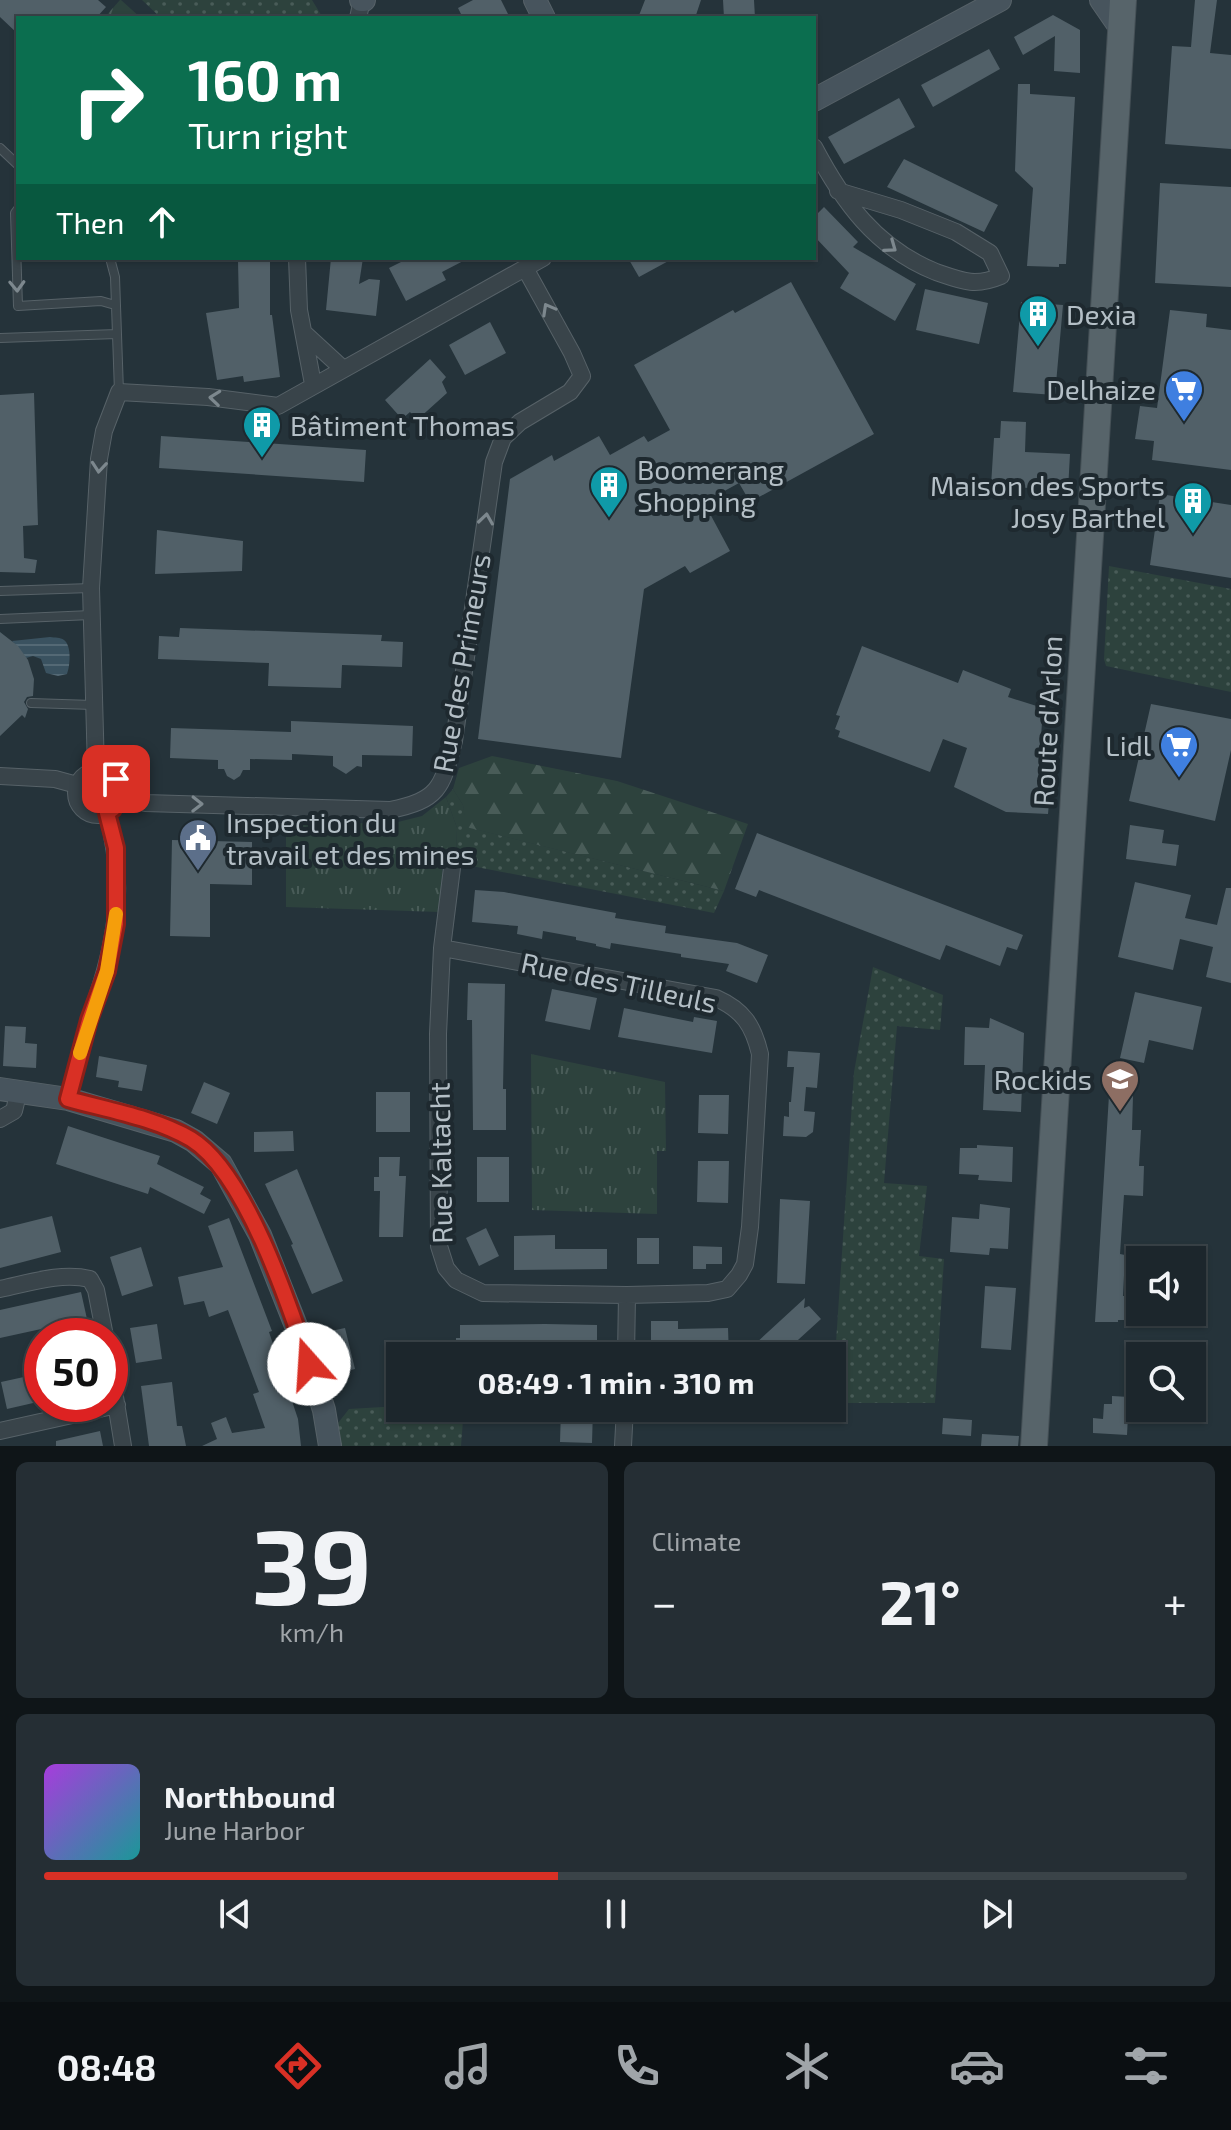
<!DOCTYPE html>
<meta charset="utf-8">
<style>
:root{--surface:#1c262c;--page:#252e34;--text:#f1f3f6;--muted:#a0a5a9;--line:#3a4348;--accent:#d93025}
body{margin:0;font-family:"Exo 2",sans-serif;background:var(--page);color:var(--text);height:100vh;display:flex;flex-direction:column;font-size:30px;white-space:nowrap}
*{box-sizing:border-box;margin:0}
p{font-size:26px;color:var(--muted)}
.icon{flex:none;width:44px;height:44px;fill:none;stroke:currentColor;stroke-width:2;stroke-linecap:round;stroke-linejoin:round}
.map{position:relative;height:1446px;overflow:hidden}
.details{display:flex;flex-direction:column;gap:16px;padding:16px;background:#0f1518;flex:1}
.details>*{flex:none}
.guide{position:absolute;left:16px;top:16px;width:800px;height:244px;border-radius:0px;box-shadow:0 2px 6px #0004,0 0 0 2px var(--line);background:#0b6e4f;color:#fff;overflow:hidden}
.tools{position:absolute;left:1126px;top:1246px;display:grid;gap:16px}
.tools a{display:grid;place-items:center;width:80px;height:80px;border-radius:0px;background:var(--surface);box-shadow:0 2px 6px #0004,0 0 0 2px var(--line);font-size:40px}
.speed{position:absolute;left:24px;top:1318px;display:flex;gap:16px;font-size:40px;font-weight:700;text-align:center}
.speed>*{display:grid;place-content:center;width:104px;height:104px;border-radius:50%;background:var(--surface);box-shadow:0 2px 6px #0004,0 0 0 2px var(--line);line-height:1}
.speed .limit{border:12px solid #d22;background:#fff;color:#111}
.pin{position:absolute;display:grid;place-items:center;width:68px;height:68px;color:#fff;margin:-34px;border-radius:16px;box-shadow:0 4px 12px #0006}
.me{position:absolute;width:88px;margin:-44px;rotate:341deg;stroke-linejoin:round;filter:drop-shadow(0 0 6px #0008)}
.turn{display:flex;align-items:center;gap:28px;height:168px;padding:0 40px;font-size:36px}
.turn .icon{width:104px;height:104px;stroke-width:2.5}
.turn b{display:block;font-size:56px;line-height:68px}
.then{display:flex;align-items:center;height:76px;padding:0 40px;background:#0003;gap:16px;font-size:30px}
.big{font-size:60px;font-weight:700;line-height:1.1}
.details .card{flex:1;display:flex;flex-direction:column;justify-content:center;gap:12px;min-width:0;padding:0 28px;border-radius:12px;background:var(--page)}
.details .dial{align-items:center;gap:0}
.dial b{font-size:104px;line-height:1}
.song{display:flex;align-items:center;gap:24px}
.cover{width:96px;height:96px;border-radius:12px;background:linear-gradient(135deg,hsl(280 70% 55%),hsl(180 70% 35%))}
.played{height:8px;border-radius:4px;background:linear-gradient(90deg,var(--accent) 45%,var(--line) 45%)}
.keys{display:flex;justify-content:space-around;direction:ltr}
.heat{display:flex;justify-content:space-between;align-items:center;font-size:44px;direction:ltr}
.details .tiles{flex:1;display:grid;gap:16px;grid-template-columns:1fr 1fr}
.card:last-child{grid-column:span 2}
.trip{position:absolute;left:386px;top:1342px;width:460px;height:80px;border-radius:0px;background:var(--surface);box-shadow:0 2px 6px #0004,0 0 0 2px var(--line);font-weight:700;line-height:80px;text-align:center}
.dock{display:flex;height:128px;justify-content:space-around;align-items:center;background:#0b0f12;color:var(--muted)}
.dock .icon{width:56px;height:56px}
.dock .current{color:var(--accent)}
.dock b{font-size:36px;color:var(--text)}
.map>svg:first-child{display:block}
</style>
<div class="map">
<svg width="1231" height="1446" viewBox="0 0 1231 1446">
<defs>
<pattern id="grass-dots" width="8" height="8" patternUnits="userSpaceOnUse" patternTransform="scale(2)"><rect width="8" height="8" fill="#2d423d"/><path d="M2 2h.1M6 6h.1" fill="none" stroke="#495c58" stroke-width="1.8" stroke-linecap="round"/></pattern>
<pattern id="forest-firs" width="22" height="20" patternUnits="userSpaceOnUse" patternTransform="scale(2)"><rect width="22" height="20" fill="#2d423d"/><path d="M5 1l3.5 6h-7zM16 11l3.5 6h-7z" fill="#495c58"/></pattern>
<pattern id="park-tufts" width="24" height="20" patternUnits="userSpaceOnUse" patternTransform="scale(2)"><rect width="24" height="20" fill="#2d423d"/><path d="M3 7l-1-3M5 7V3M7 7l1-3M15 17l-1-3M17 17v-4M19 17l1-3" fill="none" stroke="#495c58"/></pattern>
<pattern id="water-rules" width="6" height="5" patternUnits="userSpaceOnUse" patternTransform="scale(2)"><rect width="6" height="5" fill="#3a5260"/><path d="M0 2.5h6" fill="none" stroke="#546975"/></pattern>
</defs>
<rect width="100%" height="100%" fill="#25333a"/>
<path fill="url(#grass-dots)" d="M142 0H312L323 18H161Z
M1109 566 1231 589V692L1106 666 1104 659Z
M453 789 463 805 467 827 724 891 714 913 456 863 457 828 446 797Z
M873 967 943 995 940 1030 897 1026 884 1183 927 1186 919 1256 944 1259 935 1403H832L854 1072Z
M400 1406V1408H464L461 1446H341L338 1423 349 1409Z"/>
<path fill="url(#forest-firs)" d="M492 756 617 781 748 824 724 891 466 827 463 805 453 789 459 768Z"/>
<path fill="url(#park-tufts)" d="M120 0H121L141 18H104Z
M446 797 457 828 456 863 443 861 440 912 286 907V821L390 824 422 816Z
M531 1054 665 1082 666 1151H657V1214L532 1210Z"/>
<path fill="url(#water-rules)" d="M50 637C55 638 60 637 64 640 72 646 70 666 67 674L58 676 46 673 41 659 33 656 26 658 12 641Z"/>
<path fill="#516068" d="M0 0H98L106 7 96 18H18V34L0 17Z
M473 0H501L510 18H463L458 8Z
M645 0H701L695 18H638Z
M723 0H754L755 18H724Z
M1195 0H1217L1210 53 1231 55V149L1165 144 1172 46 1191 47Z
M1053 15 1080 30V73L1054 71 1055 36 1023 55 1014 37Z
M989 49 1000 69 933 107 921 85Z
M1018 84H1030V94L1075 97 1066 264H1059V267L1027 266 1033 188 1015 171Z
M899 98 915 127 844 164 828 137Z
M904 159 998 205 984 232 887 187Z
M1160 183 1231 187V287L1155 283Z
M824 207 858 242 853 247 916 284 895 321 840 288 849 273 814 236V217Z
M243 258H270V315H272L280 377 244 382 243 376 217 380 206 313 239 308 238 261H243Z
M331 258H363L359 284 369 279 380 280 376 316 326 310Z
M409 258H469L442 272 446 280 406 301 389 268Z
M628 258H674L639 277Z
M791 282 874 434 750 502 739 483 708 500 712 508 708 510 730 551 690 573 685 566 644 589 621 758 478 739 510 479 552 455 554 461 599 436 610 455 644 436 648 442 670 430 634 365 733 310 735 313Z
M925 289 988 303 979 344 916 330Z
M1021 302 1063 305 1055 395 1013 392Z
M1170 310 1207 314 1206 327 1231 330V470L1152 460 1154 441 1135 439 1140 406 1157 408Z
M490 322 506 353 465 375 449 345Z
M430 359 446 377 442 382 447 393 417 420 410 412 402 419 385 400Z
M34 393 38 525 23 526 24 558 37 560 35 573 0 572V395Z
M1001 421 1026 422 1025 452 1070 454 1068 490 991 486 994 438H1000Z
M161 436 366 450 364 482 159 468Z
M1160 494 1231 505V578L1150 565Z
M157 530 243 541 242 571 155 574Z
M180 628 382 635 381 641 403 642 402 667 342 665 341 688 268 686 269 663 158 659 159 636 179 637Z
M0 632 18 646 28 660 34 679 33 696 27 697 24 702 28 709 25 718 22 715 0 736Z
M862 646 958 683 963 670 1011 689 1008 697 1043 708 1038 780 1051 781 1048 814 1006 812 954 787 967 748 943 739 930 772 838 737 840 731 835 729 840 716 836 715Z
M1151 704 1231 719V750L1215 821 1129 801Z
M291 721 413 726 412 756 362 755V767L357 766 346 774 333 766V756L292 754V760L250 759V770H243L240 776 234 780 227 776 224 769H218V760L170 758 171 728 291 732Z
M1130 825 1164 830 1162 843 1179 845 1176 866 1126 859Z
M757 833 1023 935 1017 950 1007 947 1000 966 946 945 940 960 759 890 756 897 735 889Z
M172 840 252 842V885L210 884V937L170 936Z
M1135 882 1191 895 1185 918 1217 925 1226 888H1231V983L1206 977 1213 947 1180 939 1173 970 1118 957Z
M475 890 504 892 616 913 615 918 666 926 665 933 737 943 768 955 757 983 726 971 729 964 681 957V954L611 943 610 949 596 946V944L576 940V937L543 931 542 939 517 934 518 926 472 922Z
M468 983 505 984 503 1089H506V1130H473L472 1020H467Z
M552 989 597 998 590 1030 545 1021Z
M1135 992 1202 1007 1193 1050 1149 1040 1144 1063 1120 1058Z
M624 1008 693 1022 694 1017 717 1021 712 1053 618 1037Z
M990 1018 1024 1033 1021 1112 983 1110 985 1065H964L965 1027 989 1028Z
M5 1026 26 1027 25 1043 37 1044 36 1068 3 1066Z
M788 1051 820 1053 817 1088 806 1087 804 1111 815 1112 813 1132 806 1137 783 1136 784 1116 789 1117V1102H791L794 1067H787Z
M99 1056 147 1065 142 1091 118 1087 119 1081 96 1077Z
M204 1082 230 1093 217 1124 191 1113Z
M376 1092H410V1132H376Z
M699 1095H729L728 1134 698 1133Z
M1109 1095 1133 1096 1132 1130H1141L1139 1166H1144L1143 1196 1124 1195 1120 1254 1125 1255 1123 1296H1133V1320H1118V1322H1095Z
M68 1126 160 1156 157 1164 204 1187 200 1194 211 1200 204 1214 150 1187 148 1194 56 1164Z
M293 1131 294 1151 254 1152V1132Z
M977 1145 1013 1147 1012 1182 978 1180 979 1175 959 1174 960 1148H977Z
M379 1157H400L399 1176H406L403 1237H379L380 1191H374V1177H379Z
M477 1157H509V1202H477Z
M698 1161H729L728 1203 697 1202Z
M297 1169 343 1281 312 1294 291 1245 293 1244 265 1184Z
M780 1199 810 1201 805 1284 777 1283Z
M980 1204 1010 1208 1008 1249 990 1248 989 1255 950 1252 952 1217 979 1219Z
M52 1216 61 1252 0 1268V1229Z
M229 1218 272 1331 269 1332 298 1419 301 1446H202L217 1439 211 1423 226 1417 232 1433 265 1428 253 1394 259 1392 228 1310 209 1317 204 1301 184 1305 178 1277 223 1267 208 1226Z
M486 1228 499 1256 479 1266 466 1238Z
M555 1235V1249H607V1269L514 1270V1236Z
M637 1238H659V1264H637Z
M693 1246 722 1247V1264H706V1269H693Z
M141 1247 153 1286 122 1296 110 1257Z
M985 1286 1016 1288 1011 1350 981 1348Z
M81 1292 87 1319 0 1338V1310Z
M805 1298 804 1308 809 1306 821 1319 787 1350 793 1356H742Z
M651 1321H678V1329L728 1328 729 1356H651Z
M157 1324 162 1359 136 1363 130 1328Z
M545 1324 597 1325V1350H589L583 1356H456V1338H460V1325Z
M345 1328 355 1369 330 1375 321 1333Z
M42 1373V1401L7 1409 1 1382Z
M172 1382 177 1426H182L186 1446H149L141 1386Z
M1112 1396 1129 1397 1127 1435 1093 1433V1418L1103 1419 1104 1404H1112Z
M561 1408 593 1409 592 1443 560 1442Z
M943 1418 972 1420 971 1436 942 1434Z
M100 1431 103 1446H56V1441Z
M982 1434 1019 1436 1018 1446H981Z"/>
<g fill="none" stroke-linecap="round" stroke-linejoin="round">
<defs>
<path id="lane" d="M0 148 18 165
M18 209 15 213 18 306 101 301 115 305
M110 258 115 277 119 392
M0 338 117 334
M0 591 91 588
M0 619 91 615
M31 703 93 705
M68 1099 92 1011"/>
<path id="street" d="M358 18 362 0
M814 147C843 202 876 248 936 272 962 281 975 287 1001 276L990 253 956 232 901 210 838 191
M297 258 299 310 313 384
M305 334 342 368
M96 770 91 588 99 459 104 431 119 392 208 397 278 406 543 258
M76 793a22 22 0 1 1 44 0a22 22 0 1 1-44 0Z
M0 776 55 779 77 785
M120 795 145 803 390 810C440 800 442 787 454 741L494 462 503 438 520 422 570 392 582 376 572 353 525 268
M442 948 716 998C743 1010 753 1025 760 1054L750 1227 745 1264 739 1275 727 1289 708 1293 627 1295 483 1293 456 1280 446 1268 439 1246 438 1034 442 948 452 868
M92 1011C117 943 126 884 107 813
M0 1119 14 1111 19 1090
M0 1289C29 1283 61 1272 90 1279L96 1290 105 1336
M626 1356 627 1295
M110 1366 123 1446
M0 1431 117 1405
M623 1446 625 1408"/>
<path id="secondary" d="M361 0H364
M535 0 544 18
M1101 0 1121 29
M814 100 1000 0
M0 1089 68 1099 176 1131 194 1141 221 1164 260 1235 302 1341 324 1410 330 1446"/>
<path id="primary" d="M1034 1446 1123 0"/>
</defs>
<use href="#lane" stroke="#576268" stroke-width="10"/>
<use href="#street" stroke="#576268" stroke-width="18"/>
<use href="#secondary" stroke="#576268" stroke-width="24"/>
<use href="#primary" stroke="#455056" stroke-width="28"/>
<use href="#lane" stroke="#39444a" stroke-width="8"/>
<use href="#street" stroke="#39444a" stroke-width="16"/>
<use href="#secondary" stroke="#47545d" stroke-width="22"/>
<use href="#primary" stroke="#57646a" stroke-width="26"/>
</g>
<defs><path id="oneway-chevron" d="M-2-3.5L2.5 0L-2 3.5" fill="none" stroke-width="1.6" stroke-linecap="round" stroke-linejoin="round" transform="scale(2)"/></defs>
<g stroke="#7d888e">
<use href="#oneway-chevron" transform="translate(891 247) rotate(36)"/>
<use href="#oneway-chevron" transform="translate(17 286) rotate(88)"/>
<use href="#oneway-chevron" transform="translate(548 309) rotate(-119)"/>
<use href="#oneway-chevron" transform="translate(215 398) rotate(-174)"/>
<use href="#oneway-chevron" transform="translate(99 467) rotate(95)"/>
<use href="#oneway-chevron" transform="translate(486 519) rotate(-82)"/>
<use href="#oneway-chevron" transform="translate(197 804) rotate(1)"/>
</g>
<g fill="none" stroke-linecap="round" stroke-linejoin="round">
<defs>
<path id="route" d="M116 779 120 795 113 809 107 813 116 848V924L107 971 89 1020 68 1099C108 1110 155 1118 191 1139 245 1172 289 1304 309 1364"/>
</defs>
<use href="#route" stroke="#8d1f18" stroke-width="20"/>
<use href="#route" stroke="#d93025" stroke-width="14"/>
<path stroke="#f59e0b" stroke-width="14" d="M80 1053 107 971 116 914"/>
</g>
<defs>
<symbol id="building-pin" viewBox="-11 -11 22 30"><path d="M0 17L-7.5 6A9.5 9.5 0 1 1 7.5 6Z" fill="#0f9aa8" stroke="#1e292f"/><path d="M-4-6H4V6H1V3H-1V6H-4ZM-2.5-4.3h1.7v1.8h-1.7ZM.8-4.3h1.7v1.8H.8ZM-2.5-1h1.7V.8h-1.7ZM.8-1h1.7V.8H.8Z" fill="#fff"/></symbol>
<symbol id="supermarket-pin" viewBox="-11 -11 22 30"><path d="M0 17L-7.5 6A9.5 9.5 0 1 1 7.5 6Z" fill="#3f7fe0" stroke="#1e292f"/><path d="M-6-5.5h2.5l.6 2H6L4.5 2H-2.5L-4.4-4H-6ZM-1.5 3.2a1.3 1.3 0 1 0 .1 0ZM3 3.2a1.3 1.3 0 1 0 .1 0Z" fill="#fff"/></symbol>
<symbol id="civic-pin" viewBox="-11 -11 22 30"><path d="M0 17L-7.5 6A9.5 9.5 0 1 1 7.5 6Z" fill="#5c6f8a" stroke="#1e292f"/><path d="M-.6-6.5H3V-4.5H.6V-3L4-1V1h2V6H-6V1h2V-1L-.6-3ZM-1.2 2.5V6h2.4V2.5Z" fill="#fff"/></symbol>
<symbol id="school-pin" viewBox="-11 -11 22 30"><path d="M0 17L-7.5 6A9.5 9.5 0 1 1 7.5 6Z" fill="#8d6e63" stroke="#1e292f"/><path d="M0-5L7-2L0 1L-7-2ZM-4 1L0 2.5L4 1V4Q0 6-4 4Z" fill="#fff"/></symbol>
</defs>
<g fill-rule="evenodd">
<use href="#building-pin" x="1016" y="292" width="44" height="60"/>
<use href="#supermarket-pin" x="1162" y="367" width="44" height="60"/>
<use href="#building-pin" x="240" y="403" width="44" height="60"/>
<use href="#building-pin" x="587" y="463" width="44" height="60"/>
<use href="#building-pin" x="1171" y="479" width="44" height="60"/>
<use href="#supermarket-pin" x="1157" y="723" width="44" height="60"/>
<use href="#civic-pin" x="176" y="816" width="44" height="60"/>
<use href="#school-pin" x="1098" y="1057" width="44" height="60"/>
</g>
<g text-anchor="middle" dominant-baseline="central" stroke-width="8" stroke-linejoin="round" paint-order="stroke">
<g font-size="28" fill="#b4bfc6" stroke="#1e292f" text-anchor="start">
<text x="1066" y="314">Dexia</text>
<text x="1156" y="389" text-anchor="end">Delhaize</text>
<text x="290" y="425">Bâtiment Thomas</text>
<text x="637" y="469">Boomerang<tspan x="637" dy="32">Shopping</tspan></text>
<text x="1165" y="485" text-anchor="end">Maison des Sports<tspan x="1165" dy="32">Josy Barthel</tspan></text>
<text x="1151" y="745" text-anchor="end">Lidl</text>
<text x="226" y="822">Inspection du<tspan x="226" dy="32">travail et des mines</tspan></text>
<text x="1092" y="1079" text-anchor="end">Rockids</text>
</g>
<g font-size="28" fill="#b4bfc6" stroke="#1e292f">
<text transform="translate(461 663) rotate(-80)">Rue des Primeurs</text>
<text transform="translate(1047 721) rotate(-87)">Route d'Arlon</text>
<text transform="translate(619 982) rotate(12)">Rue des Tilleuls</text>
<text transform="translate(440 1163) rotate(-91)">Rue Kaltacht</text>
</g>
</g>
</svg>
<div class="tools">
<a><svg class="icon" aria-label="sound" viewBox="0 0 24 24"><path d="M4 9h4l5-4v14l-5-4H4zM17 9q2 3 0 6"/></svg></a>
<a><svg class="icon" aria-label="search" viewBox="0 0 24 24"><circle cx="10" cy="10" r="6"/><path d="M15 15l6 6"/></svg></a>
</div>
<div class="speed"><div class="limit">50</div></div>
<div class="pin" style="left:116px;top:779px;background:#d93025"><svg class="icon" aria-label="arrive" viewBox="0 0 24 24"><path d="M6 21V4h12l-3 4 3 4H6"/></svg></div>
<svg class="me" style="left:309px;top:1364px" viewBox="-20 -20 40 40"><circle r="19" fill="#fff"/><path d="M0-13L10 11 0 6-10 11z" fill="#d93025"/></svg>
<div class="trip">08:49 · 1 min · 310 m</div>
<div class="guide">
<div class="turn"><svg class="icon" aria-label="right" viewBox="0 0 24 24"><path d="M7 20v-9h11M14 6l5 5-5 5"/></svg><div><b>160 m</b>Turn right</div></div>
<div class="then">Then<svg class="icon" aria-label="ahead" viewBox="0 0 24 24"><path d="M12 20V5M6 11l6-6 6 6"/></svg></div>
</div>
</div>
<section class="details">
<div class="tiles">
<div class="card dial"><b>39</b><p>km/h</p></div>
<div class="card"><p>Climate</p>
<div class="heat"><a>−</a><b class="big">21°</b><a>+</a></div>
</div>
<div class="card">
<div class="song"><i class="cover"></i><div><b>Northbound</b><p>June Harbor</p></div></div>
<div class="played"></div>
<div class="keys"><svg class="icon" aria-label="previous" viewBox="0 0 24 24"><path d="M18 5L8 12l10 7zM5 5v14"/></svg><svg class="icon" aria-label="pause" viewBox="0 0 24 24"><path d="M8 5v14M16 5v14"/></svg><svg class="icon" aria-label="next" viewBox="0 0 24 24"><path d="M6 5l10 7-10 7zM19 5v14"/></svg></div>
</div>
</div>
</section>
<nav class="dock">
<b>08:48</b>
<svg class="icon current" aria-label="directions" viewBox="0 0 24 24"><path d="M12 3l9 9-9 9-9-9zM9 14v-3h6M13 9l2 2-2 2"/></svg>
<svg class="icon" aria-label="music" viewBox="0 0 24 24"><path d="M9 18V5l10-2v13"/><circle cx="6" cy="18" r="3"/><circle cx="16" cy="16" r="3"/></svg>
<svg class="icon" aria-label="phone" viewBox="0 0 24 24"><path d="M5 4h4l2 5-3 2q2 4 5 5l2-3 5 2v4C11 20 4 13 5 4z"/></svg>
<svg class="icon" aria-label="climate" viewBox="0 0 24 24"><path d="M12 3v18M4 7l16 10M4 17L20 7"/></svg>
<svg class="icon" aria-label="car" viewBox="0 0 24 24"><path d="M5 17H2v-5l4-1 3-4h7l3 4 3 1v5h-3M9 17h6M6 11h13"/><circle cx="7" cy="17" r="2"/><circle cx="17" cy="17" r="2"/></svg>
<svg class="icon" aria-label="filters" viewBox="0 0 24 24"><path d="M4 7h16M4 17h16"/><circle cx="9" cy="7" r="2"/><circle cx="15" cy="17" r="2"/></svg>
</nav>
